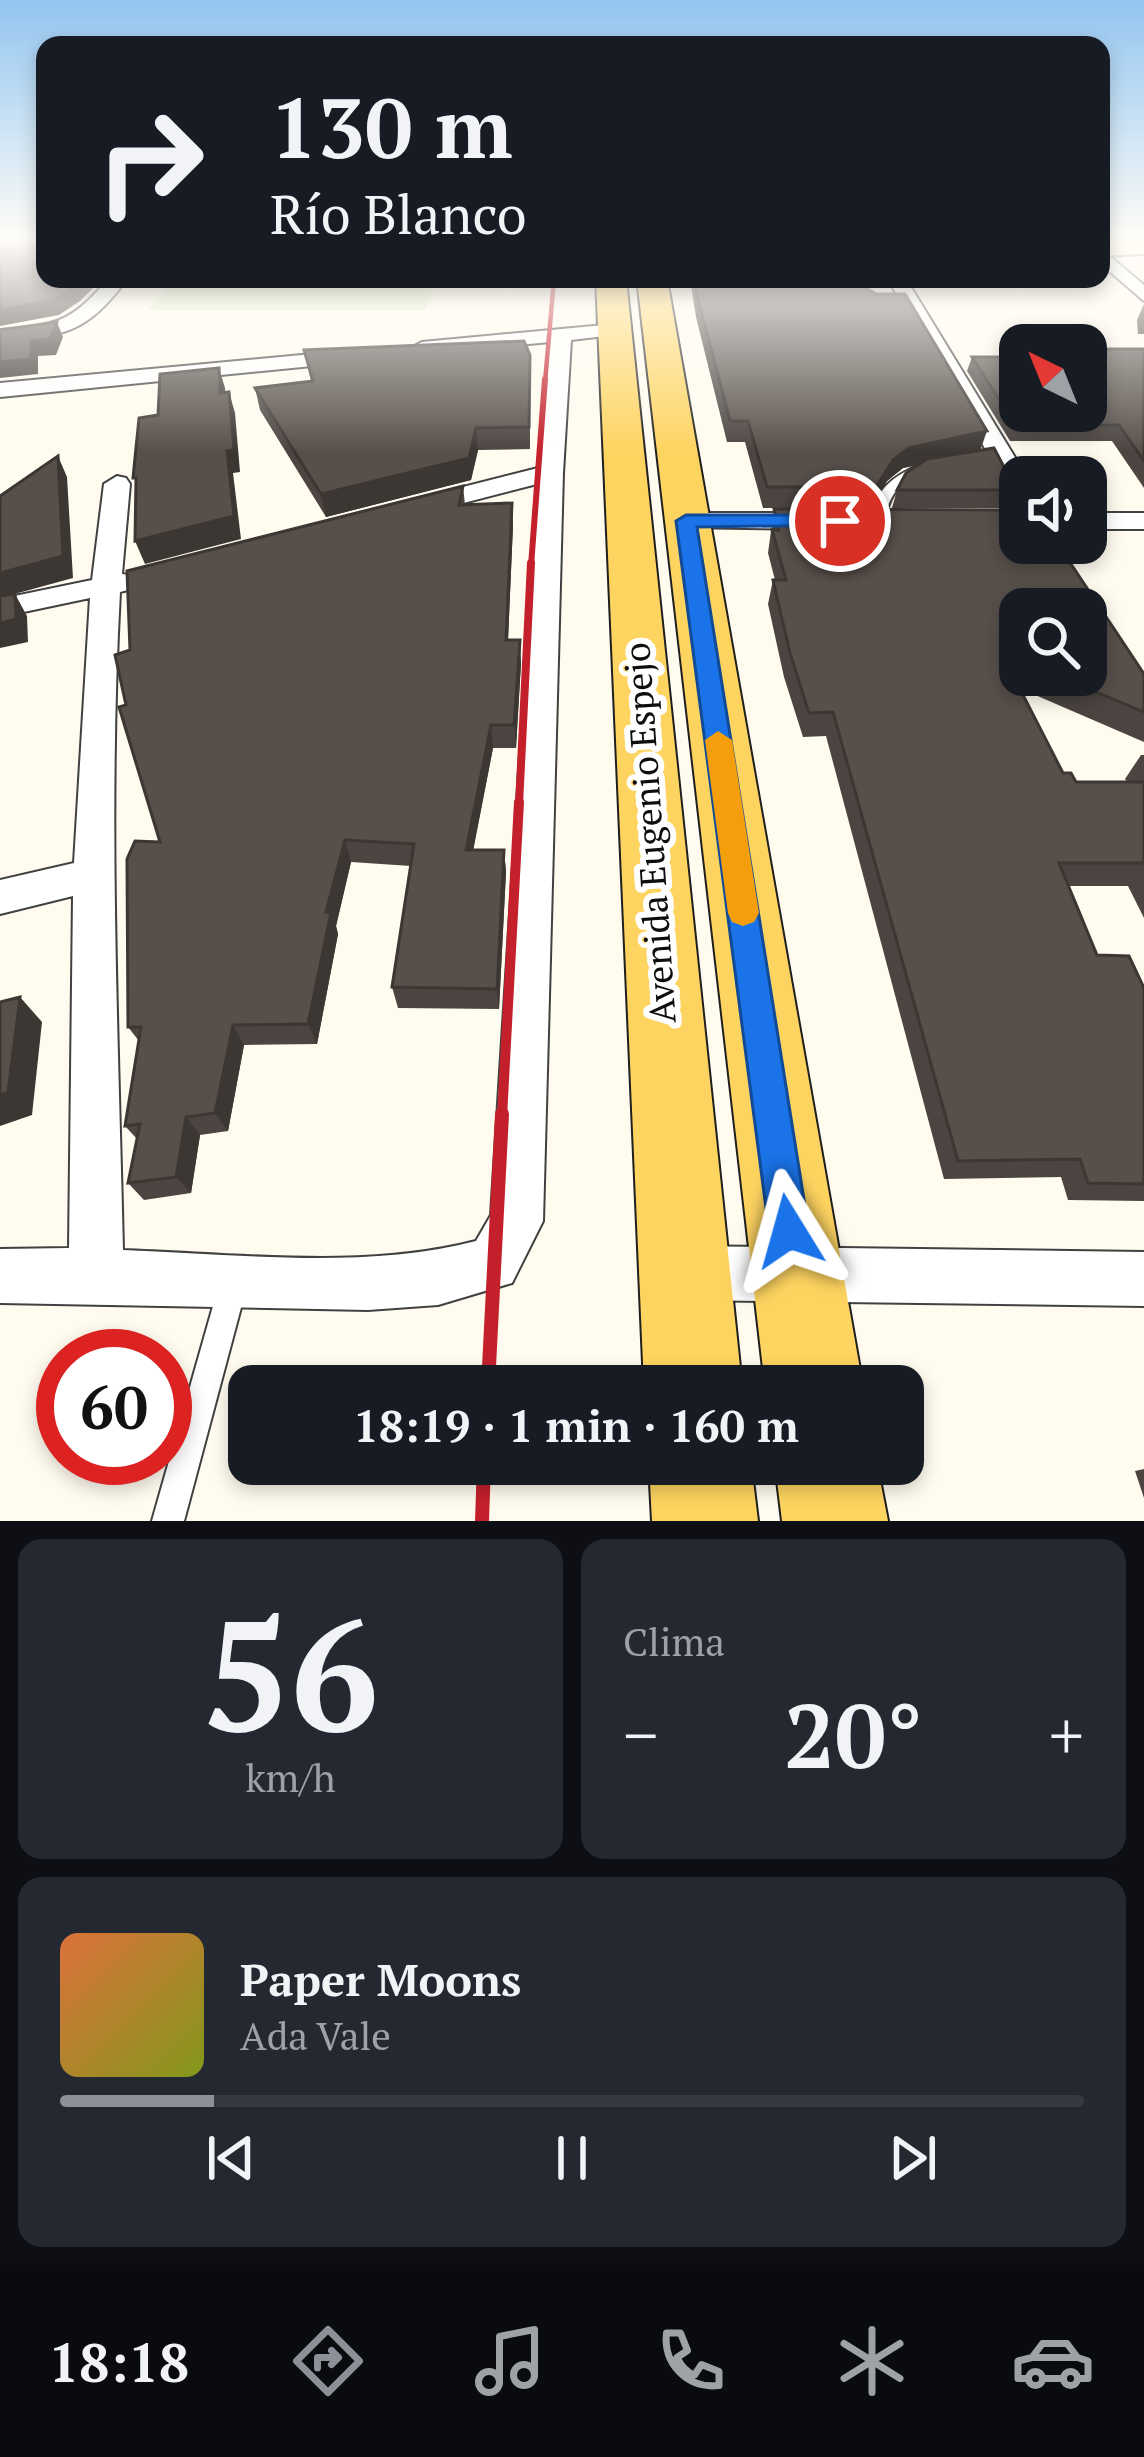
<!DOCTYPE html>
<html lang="es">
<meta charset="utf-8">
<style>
:root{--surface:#171b24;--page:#242831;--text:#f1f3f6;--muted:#9ea1a6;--line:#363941;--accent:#8c9099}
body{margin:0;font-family:"PT Serif",serif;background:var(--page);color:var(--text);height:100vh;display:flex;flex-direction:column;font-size:45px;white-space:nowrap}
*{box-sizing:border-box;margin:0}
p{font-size:39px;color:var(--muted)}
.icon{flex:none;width:66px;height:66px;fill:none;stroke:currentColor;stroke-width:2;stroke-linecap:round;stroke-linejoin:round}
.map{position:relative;height:1521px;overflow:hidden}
.side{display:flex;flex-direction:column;gap:18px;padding:18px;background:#0d0f14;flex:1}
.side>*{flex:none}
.guide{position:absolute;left:36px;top:36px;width:1074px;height:252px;border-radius:24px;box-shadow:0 6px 18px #0003;background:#171b24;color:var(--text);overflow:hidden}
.needle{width:78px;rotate:317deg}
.tools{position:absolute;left:999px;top:324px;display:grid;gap:24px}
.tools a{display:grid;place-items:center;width:108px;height:108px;border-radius:24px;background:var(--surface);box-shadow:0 6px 18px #0003;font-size:60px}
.speed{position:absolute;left:36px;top:1329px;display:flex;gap:24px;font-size:60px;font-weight:700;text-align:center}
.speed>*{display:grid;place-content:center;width:156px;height:156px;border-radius:50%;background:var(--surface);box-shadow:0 6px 18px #0003;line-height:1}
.speed .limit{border:18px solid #d22;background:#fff;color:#111}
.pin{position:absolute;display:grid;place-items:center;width:102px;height:102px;color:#fff;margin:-51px;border:6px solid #fff;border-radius:50%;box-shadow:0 3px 12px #0007}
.me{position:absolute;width:132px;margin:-66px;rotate:352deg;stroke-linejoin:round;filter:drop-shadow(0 0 9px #0008)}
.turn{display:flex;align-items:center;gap:42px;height:252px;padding:0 36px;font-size:54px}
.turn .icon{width:156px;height:156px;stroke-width:2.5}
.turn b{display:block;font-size:84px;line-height:102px}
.big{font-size:90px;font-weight:700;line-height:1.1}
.side .card{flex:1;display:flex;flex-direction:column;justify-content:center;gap:18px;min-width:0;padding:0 42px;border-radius:24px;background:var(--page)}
.side .dial{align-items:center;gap:0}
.dial b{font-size:156px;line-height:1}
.song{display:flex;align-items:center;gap:36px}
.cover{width:144px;height:144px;border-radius:18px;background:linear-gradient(135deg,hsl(20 70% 55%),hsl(70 70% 35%))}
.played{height:12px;border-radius:6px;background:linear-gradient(90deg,var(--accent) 15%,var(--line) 15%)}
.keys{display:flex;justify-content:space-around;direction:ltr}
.heat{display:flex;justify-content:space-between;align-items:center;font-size:66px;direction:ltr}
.side .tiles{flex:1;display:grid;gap:18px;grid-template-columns:1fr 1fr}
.card:last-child{grid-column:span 2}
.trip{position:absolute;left:228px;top:1365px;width:696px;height:120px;border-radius:24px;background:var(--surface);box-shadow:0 6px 18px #0003;font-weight:700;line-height:120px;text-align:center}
.tabs{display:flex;height:192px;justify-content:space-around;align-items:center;background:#090b0e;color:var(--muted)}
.tabs .icon{width:84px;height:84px}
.tabs .selected{color:var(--accent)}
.tabs b{font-size:54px;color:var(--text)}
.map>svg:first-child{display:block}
</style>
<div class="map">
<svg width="1144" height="1521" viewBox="0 0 1144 1521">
<rect width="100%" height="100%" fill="#fffbef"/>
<path fill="#e4f2c9" d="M173 279H435L426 310H148Z"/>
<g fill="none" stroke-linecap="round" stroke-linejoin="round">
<defs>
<path id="lane" d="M922 464 932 467C905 484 890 485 885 521L883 524H873C870 492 894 475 922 464Z
M233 1271 243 1275 247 1285 184 1521H152L219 1285 223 1275Z"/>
<path id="street" d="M1101 249 1144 285V301L1101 264Z
M108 279H127C87 333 65 336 0 342V330C56 325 71 323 108 279Z
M888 279H906L1027 477H1020V495L1007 487Z
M615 324 625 330 622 334 571 340 563 473 543 1221 512 1283 438 1305 368 1310 0 1303V1249L69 1248 73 896 0 914V880L74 863 90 598 0 617V599L92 580 104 484 117 476 126 478 130 484 122 574 136 576 141 582 136 588 120 592C108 812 118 1029 123 1250 239 1254 363 1270 476 1241L491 1215 537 484 417 515 404 507 408 501 538 468 550 342 422 354 411 348 422 342Z
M355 350 366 356 363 361 0 397V383Z
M686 513H818L832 521 818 529 676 527 672 521Z
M1086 513H1144V529H1086Z
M686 1246 1144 1252V1306L686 1300 667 1292 659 1273 667 1254Z"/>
<path id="secondary" d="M1144 239V254L1101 256V240Z"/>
<path id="primary" d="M596 279H626L742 1386H644Z
M637 279H667L863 1386H765Z
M649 1464H751L758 1521H652Z
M775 1464H877L888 1521H782Z"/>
</defs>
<use href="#lane" stroke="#414141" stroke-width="4"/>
<use href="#street" stroke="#414141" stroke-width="4"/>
<use href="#secondary" stroke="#303030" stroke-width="4"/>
<use href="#primary" stroke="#1f1f1f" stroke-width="4"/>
<use href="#lane" fill="#fff" fill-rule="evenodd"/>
<use href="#street" fill="#fff" fill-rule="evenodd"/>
<use href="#secondary" fill="#fff4aa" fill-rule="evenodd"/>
<use href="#primary" fill="#fed460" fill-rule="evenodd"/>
<path stroke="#c4202b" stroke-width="4.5" d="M545 382 554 279"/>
<path stroke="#c4202b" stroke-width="6" d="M531 566 545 379"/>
<path stroke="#c4202b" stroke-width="8" d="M519 805 531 563"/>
<path stroke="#c4202b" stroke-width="10" d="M502 1117 519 802"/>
<path stroke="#c4202b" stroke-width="14" d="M488 1386 502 1114
M482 1521 484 1464"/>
</g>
<path fill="#4b4440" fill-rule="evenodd" d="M690 279H850L981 450 1016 490 1008 508H892L897 490 919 465 903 468 887 481 871 508H763L745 442H727L696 317Z
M1144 304V334H1138L1137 320Z
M1144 349V488L1112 441H1010L967 371 972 357 1020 411Z
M304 350 530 355V449L478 450 471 480 326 517 260 410 255 388 311 381Z
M463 486 465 505 513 525 508 640 521 663 516 748H493L473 850H504L506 872 499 1009 398 1008 392 987 411 866 351 862 336 926 338 934 317 1044 244 1045 228 1131 200 1135 191 1193 144 1200 128 1183 137 1139 125 1126 139 1041 128 1027 160 842 126 705Z
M774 509 1020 510V543H1057L1144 674V742L1019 688 1063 773H1071L1076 782H1127L1125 779 1141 755H1144V918L1128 886H1068L1097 955 1129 956 1144 988V1201L1068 1200 1061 1177 944 1179 826 736 803 737 784 677 768 604 773 580H775L768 553ZM1020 609H1086V675H1020Z
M1144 1469V1498L1135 1471Z"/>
<path fill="#3d3734" d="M83 279H102L80 301 59 315 0 326V310Z
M57 322 63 337 56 355 38 356V374L0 378V362Z
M219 368 225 388 226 414 220 393Z
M229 392 235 413 240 472 233 473 241 539 145 564 135 541 227 451Z
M476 428 478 450 471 480 326 517 321 494Z
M987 431 980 451 903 468 887 481 871 508 876 487 893 460 909 448Z
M58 456 67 477 73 578 0 598V573Z
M512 503 513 525 507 663 506 640Z
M15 594 27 616 28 642 0 648V623Z
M520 640 521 663 516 748 514 725Z
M491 725 493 748 469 872 466 850Z
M345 840 351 862 336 926 338 934 317 1044 308 1024 326 912Z
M504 850 506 872 499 1009 497 989Z
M20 997 42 1022 32 1115 0 1126V1095Z
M233 1025 244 1045 228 1131 215 1113Z
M186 1117 200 1135 191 1193 176 1177Z"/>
<path fill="#574f4a" stroke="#3d3734" stroke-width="3" d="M0 239H45V279H83L75 287 54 300 0 310Z
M695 279H850L876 294H905L987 431 909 448 893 460 876 487H767L748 421H730L698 299Z
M57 322 50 339 31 341V359L0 362V330Z
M524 341 530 355 529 427 476 428 469 458 321 494 255 388 313 381 304 350Z
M1086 349H1144V461L1119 425 1016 426 972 357H1020V411H1086Z
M219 368 220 393 229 392 234 450 227 451 234 516 135 541 136 478H133L139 418 158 415 160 374Z
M994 448 1016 490H897L906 473 927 459Z
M58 456 63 556 0 573V496Z
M463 486 459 505 512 503 506 640H520L514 725H491L466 850H504L497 989 392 987 414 844 345 840 326 912H331L308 1024 233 1025 215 1113 186 1117 176 1177 128 1183 140 1124 125 1126 141 1027H128L127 859 135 841 160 842 119 707 126 705 115 655 130 650 127 571Z
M774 509 1020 510V543H1057L1144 674V712L1055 675H1086V609H1020V660L1001 652 1063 773H1071L1076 782H1144V863H1059L1097 955 1129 956 1144 988V1184L1088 1183 1080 1159 958 1161 833 712 809 713 790 653 773 580H786L772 530H779Z
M15 594 16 619 0 623V596Z
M20 997 8 1092 0 1095V1002Z"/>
<linearGradient id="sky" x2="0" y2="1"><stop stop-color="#92c5ef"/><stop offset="0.53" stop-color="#fffdf8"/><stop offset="1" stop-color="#fffdf8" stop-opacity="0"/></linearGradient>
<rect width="1144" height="452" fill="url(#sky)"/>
<path fill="#1a73e8" stroke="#114b97" stroke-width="3" d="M840 515 850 521 847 525 697 527 809 1231 804 1245 789 1251 775 1245 769 1231 676 521 686 515Z"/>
<path fill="#f59e0b" d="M718 731 732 740 759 913 754 922 743 926 732 922 728 913 705 740Z"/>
<g text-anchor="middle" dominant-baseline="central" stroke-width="12" stroke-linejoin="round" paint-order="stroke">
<g font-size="36" fill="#0e0e0e" stroke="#fff">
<text transform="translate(649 833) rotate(-94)">Avenida Eugenio Espejo</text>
</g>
</g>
</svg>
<div class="tools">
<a><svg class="needle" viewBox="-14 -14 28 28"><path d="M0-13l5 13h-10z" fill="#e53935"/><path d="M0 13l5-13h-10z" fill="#9ea1a6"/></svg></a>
<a><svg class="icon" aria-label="sound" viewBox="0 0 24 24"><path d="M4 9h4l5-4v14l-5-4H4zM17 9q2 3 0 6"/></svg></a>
<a><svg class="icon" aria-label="search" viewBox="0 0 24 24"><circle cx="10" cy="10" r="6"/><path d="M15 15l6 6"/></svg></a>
</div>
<div class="speed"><div class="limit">60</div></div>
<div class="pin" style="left:840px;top:521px;background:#d93025"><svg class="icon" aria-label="arrive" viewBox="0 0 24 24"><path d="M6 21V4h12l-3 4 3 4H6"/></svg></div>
<svg class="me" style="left:789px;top:1231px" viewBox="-20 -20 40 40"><path d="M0-17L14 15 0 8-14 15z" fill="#1a73e8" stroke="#fff" stroke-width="4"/></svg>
<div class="trip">18:19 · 1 min · 160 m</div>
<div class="guide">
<div class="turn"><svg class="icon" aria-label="right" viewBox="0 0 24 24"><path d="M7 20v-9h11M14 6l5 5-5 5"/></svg><div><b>130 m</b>Río Blanco</div></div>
</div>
</div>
<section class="side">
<div class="tiles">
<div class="card dial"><b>56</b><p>km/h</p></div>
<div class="card"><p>Clima</p>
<div class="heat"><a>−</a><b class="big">20°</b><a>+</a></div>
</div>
<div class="card">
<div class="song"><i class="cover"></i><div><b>Paper Moons</b><p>Ada Vale</p></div></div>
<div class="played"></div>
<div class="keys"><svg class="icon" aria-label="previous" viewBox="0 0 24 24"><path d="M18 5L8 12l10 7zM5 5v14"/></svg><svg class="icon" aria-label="pause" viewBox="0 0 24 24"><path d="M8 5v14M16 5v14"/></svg><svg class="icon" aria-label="next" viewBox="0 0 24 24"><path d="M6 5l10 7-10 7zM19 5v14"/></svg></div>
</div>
</div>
</section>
<nav class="tabs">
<b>18:18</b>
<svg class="icon selected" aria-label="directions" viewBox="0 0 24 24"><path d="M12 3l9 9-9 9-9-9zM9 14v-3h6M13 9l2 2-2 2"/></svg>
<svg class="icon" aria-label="music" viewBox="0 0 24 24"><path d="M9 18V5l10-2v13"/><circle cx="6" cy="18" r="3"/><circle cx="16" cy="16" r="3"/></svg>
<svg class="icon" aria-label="phone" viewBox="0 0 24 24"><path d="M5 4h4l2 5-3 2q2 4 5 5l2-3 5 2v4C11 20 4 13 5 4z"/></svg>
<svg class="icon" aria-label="climate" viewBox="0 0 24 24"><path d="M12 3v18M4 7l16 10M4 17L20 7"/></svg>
<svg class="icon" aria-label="car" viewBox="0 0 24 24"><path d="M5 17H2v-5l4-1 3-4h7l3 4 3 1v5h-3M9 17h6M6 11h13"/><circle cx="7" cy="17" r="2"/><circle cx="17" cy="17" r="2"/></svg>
</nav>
